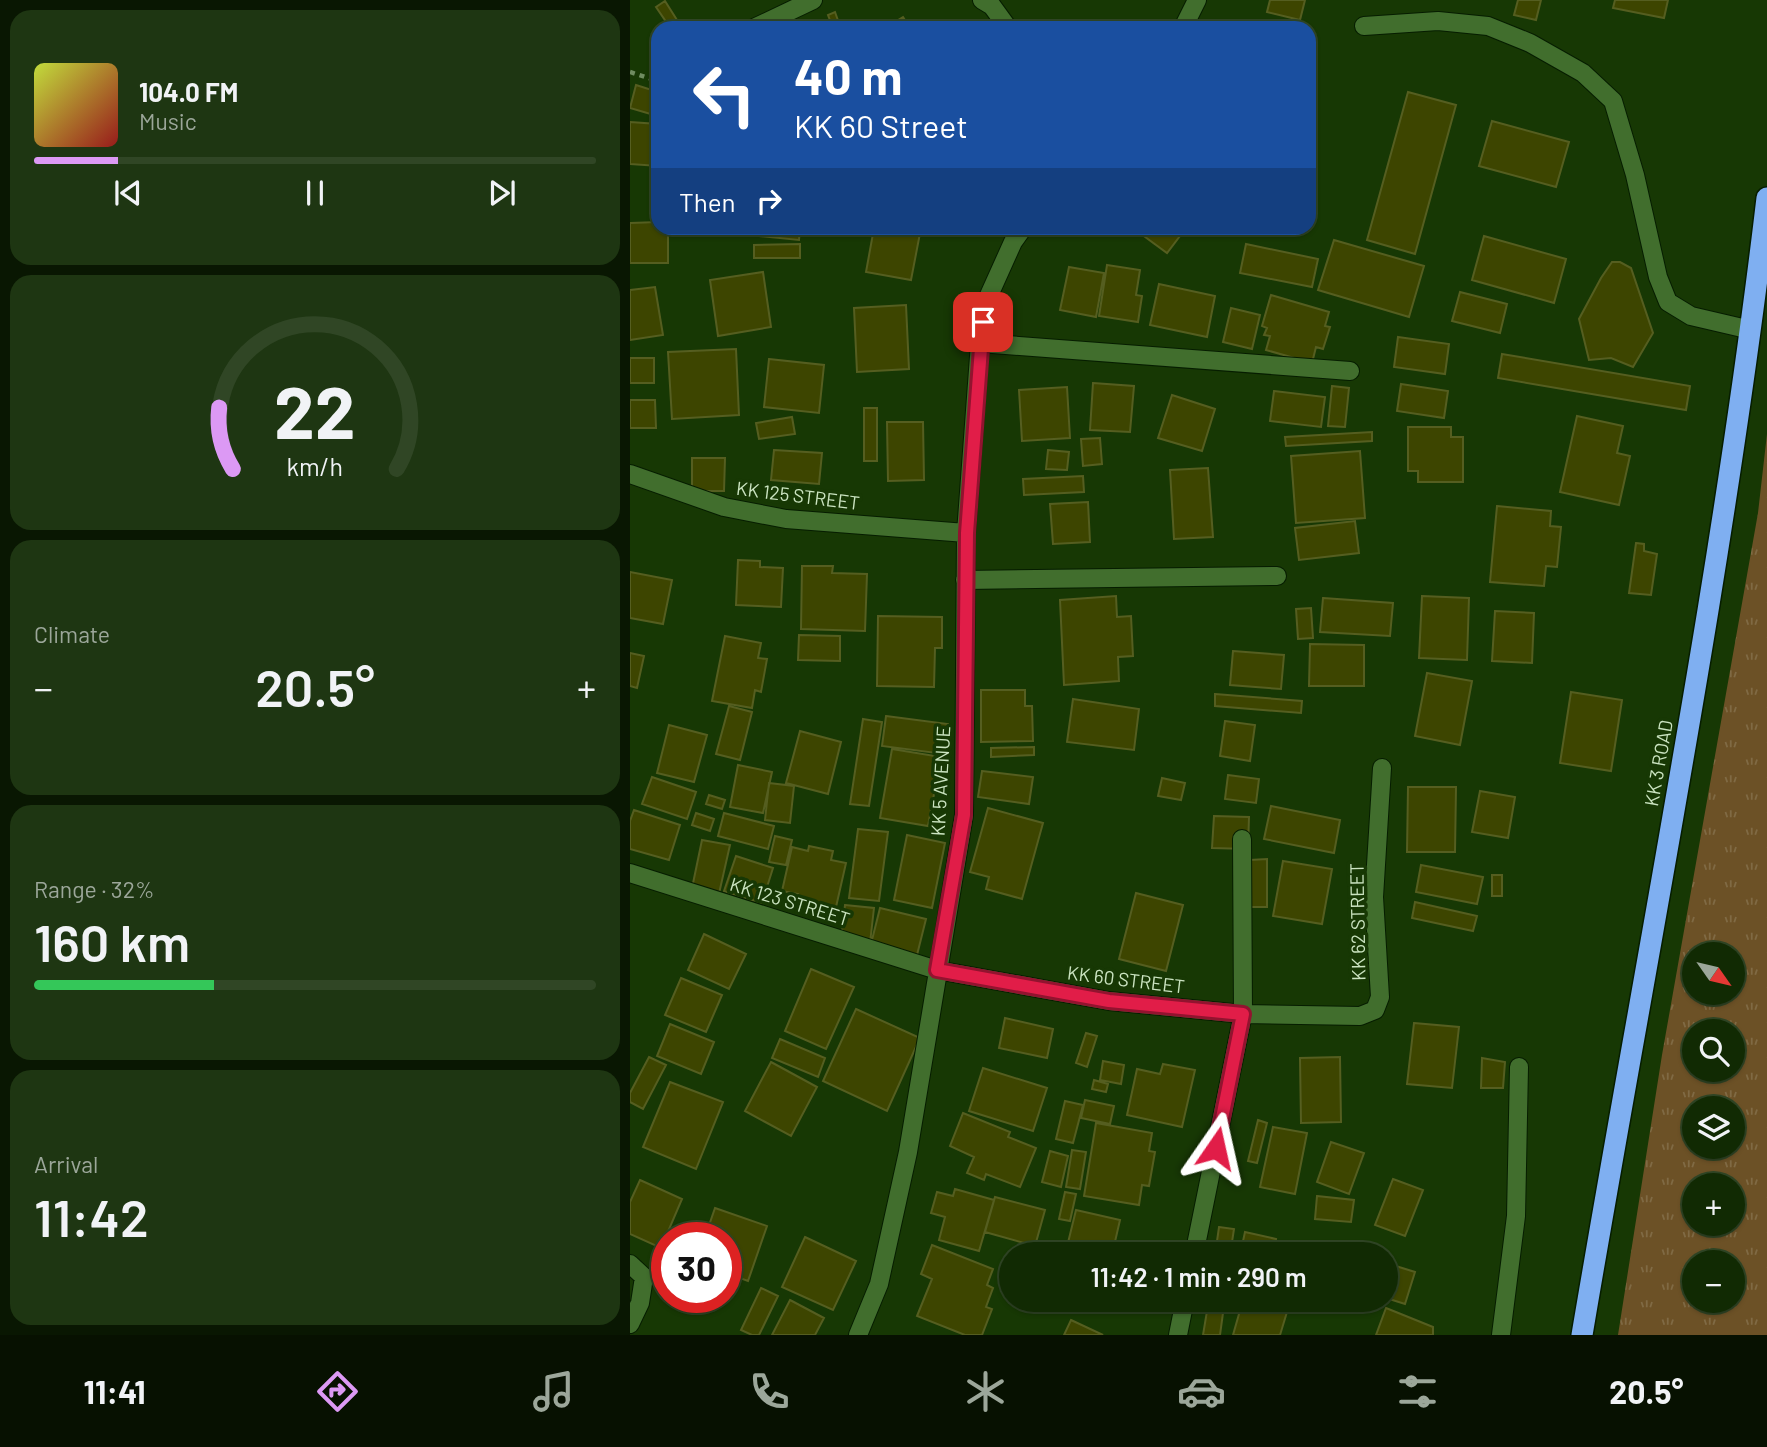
<!DOCTYPE html>
<meta charset="utf-8">
<style>
:root{--surface:#112a03;--page:#1e3612;--text:#f1f3f6;--muted:#9ca79a;--line:#304625;--accent:#dc99f4}
body{margin:0;font-family:Barlow,sans-serif;background:var(--page);color:var(--text);height:100vh;display:flex;flex-direction:column;font-size:26px;white-space:nowrap}
*{box-sizing:border-box;margin:0}
p{font-size:23px;color:var(--muted)}
.icon{flex:none;width:38px;height:38px;fill:none;stroke:currentColor;stroke-width:2;stroke-linecap:round;stroke-linejoin:round}
.map{position:relative;flex:1;overflow:hidden}
.details{display:flex;flex-direction:column;gap:10px;padding:10px;background:#091702;width:630px}
.details>*{flex:none}
.top-card{position:absolute;left:21px;top:21px;width:665px;height:214px;border-radius:21px;box-shadow:0 2px 5px #0004,0 0 0 2px var(--line);background:#1a4fa0;color:#fff;overflow:hidden}
.needle{width:46px;rotate:124deg}
.fabs{position:absolute;left:1052px;top:942px;display:grid;gap:14px}
.fabs a{display:grid;place-items:center;width:63px;height:63px;border-radius:50%;background:var(--surface);box-shadow:0 2px 5px #0004,0 0 0 2px var(--line);font-size:35px}
.speed{position:absolute;left:21px;top:1222px;display:flex;gap:14px;font-size:35px;font-weight:700;text-align:center}
.speed>*{display:grid;place-content:center;width:91px;height:91px;border-radius:50%;background:var(--surface);box-shadow:0 2px 5px #0004,0 0 0 2px var(--line);line-height:1}
.speed .limit{border:10px solid #d22;background:#fff;color:#111}
.pin{position:absolute;display:grid;place-items:center;width:60px;height:60px;color:#fff;margin:-30px;border-radius:14px;box-shadow:0 4px 10px #0006}
.me{position:absolute;width:77px;margin:-38px;rotate:11deg;stroke-linejoin:round;filter:drop-shadow(0 0 5px #0008)}
.turn{display:flex;align-items:center;gap:24px;height:147px;padding:0 28px;font-size:32px}
.turn .icon{width:91px;height:91px;stroke-width:2.5}
.turn b{display:block;font-size:49px;line-height:60px}
.then{display:flex;align-items:center;height:66px;padding:0 28px;background:#0003;gap:14px;font-size:26px}
.big{font-size:52px;font-weight:600;line-height:1.1}
.details .card{flex:1;display:flex;flex-direction:column;justify-content:center;gap:10px;min-width:0;padding:0 24px;border-radius:21px;background:var(--page)}
.details .dial{align-items:center;gap:0}
.dial svg{height:182px;overflow:visible;fill:none;stroke:var(--line);stroke-width:7;stroke-linecap:round;text-anchor:middle}
.dial text{fill:var(--text);stroke:none}
.song{display:flex;align-items:center;gap:21px}
.cover{width:84px;height:84px;border-radius:10px;background:linear-gradient(135deg,hsl(70 70% 55%),hsl(0 70% 35%))}
.played{height:7px;border-radius:4px;background:linear-gradient(90deg,var(--accent) 15%,var(--line) 15%)}
.keys{display:flex;justify-content:space-around;direction:ltr}
.heat{display:flex;justify-content:space-between;align-items:center;font-size:38px;direction:ltr}
.charge{height:10px;border-radius:5px;background:linear-gradient(90deg,#34c759 32%,var(--line) 0)}
.trip{position:absolute;left:369px;top:1242px;width:399px;height:70px;border-radius:35px;background:var(--surface);box-shadow:0 2px 5px #0004,0 0 0 2px var(--line);font-weight:600;line-height:70px;text-align:center}
.tabs{display:flex;height:112px;justify-content:space-around;align-items:center;background:#071101;color:var(--muted)}
.tabs .icon{width:49px;height:49px}
.tabs .current{color:var(--accent)}
.tabs b{font-size:32px;color:var(--text)}
main{display:flex;flex:1;min-height:0}
.map>svg:first-child{display:block}
</style>
<main>
<section class="details">
<div class="card">
<div class="song"><i class="cover"></i><div><b>104.0 FM</b><p>Music</p></div></div>
<div class="played"></div>
<div class="keys"><svg class="icon" aria-label="previous" viewBox="0 0 24 24"><path d="M18 5L8 12l10 7zM5 5v14"/></svg><svg class="icon" aria-label="pause" viewBox="0 0 24 24"><path d="M8 5v14M16 5v14"/></svg><svg class="icon" aria-label="next" viewBox="0 0 24 24"><path d="M6 5l10 7-10 7zM19 5v14"/></svg></div>
</div>
<div class="card dial"><svg viewBox="0 0 100 80">
<path d="M14 69A42 42 0 1 1 86 69"/>
<path d="M14 69A42 42 0 0 1 8 42" stroke="#dc99f4"/>
<text x="50" y="56" font-size="32" font-weight="700">22</text>
<text x="50" y="72" font-size="11">km/h</text>
</svg></div>
<div class="card"><p>Climate</p>
<div class="heat"><a>−</a><b class="big">20.5°</b><a>+</a></div>
</div>
<div class="card"><p>Range · 32%</p><b class="big">160 km</b><div class="charge"></div></div>
<div class="card"><p>Arrival</p><b class="big">11:42</b></div>
</section>
<div class="map">
<svg width="1137" height="1335" viewBox="0 0 1137 1335">
<defs>
<pattern id="park-tufts" width="24" height="20" patternUnits="userSpaceOnUse" patternTransform="scale(1.75)"><rect width="24" height="20" fill="#6c5126"/><path d="M3 7l-1-3M5 7V3M7 7l1-3M15 17l-1-3M17 17v-4M19 17l1-3" fill="none" stroke="#806a44"/></pattern>
</defs>
<rect width="100%" height="100%" fill="#173804"/>
<path fill="url(#park-tufts)" fill-rule="evenodd" d="M1137 434V1335H988L1032 1055 1128 513ZM1064 954H1102V992H1064ZM1064 1031H1102V1069H1064ZM1064 1108H1102V1146H1064ZM1064 1185H1102V1223H1064ZM1064 1262H1102V1300H1064Z"/>
<path fill="#3d4500" stroke="#555e20" stroke-width="2" d="M640 0H675L670 20 637 12Z
M888 0H911L906 20 884 15Z
M985 0H1038L1034 18 983 8Z
M35 1 47 20 39 26 26 7Z
M205 12 210 26 203 28 198 15Z
M273 17 280 28H255Z
M6 85 28 92V102L24 115 0 108Z
M778 92 826 105 785 254 737 240Z
M862 121 939 142 926 187 849 166Z
M0 122 28 124V166L0 164Z
M28 222V228H38V263H0V223Z
M131 228H170L169 240 130 236Z
M244 228H291L281 280 236 272Z
M503 228H556L537 253Z
M854 236 936 259 924 303 842 280Z
M704 240 794 266 779 317 688 290Z
M170 244V258H124V245Z
M616 244 688 259 682 287 610 273Z
M982 262H990L1001 268 1023 333 1003 367 981 358 959 360 949 319 971 278Z
M477 265 510 270 506 295 512 296 508 322 469 316Z
M439 267 474 273 466 317 430 310Z
M133 272 141 327 88 336 80 280Z
M529 284 585 296 577 337 520 325Z
M25 287 33 335 0 340V290Z
M830 292 877 304 870 333 822 321Z
M641 295 699 312 695 326 700 327 693 349 686 347 682 363 636 350 640 336 634 335 637 328 632 326Z
M276 305 279 369 227 372 224 308Z
M601 308 630 315 622 349 593 342Z
M768 337 819 344 815 374 764 367Z
M106 349 109 415 42 419 38 352Z
M872 354 1060 386 1056 410 868 378Z
M0 358H24V383H0Z
M139 359 194 365 189 413 134 407Z
M463 383 504 386 500 432 460 430Z
M771 384 818 391 814 418 767 411Z
M702 386 719 388 715 427 698 426Z
M437 387 440 438 392 441 389 390Z
M644 391 695 397 691 427 640 421Z
M542 395 585 409 572 451 528 438Z
M0 400H25L26 428H0Z
M234 408H247V461H234Z
M947 416 993 426 987 453 1000 456 989 505 930 492Z
M162 417 165 434 129 439 126 423Z
M257 422H293L294 480 258 481Z
M778 427H821V437H833V482H788V471H778Z
M742 432V441L656 446 655 437Z
M470 438 472 464 453 466 451 439Z
M144 450 192 453 189 484 141 480Z
M418 450 439 452 437 470 416 469Z
M730 451 735 518 666 523 661 456Z
M62 458H95L94 491H62Z
M578 468 583 537 544 539 540 470Z
M453 476 454 492 394 495 393 479Z
M458 502 460 542 423 544 420 504Z
M867 506 921 511 920 526 931 527 927 567 916 566 914 586 860 582Z
M725 521 729 553 669 560 665 528Z
M1006 543 1014 544V551L1027 554 1021 595 999 593Z
M108 560 130 561V567L153 568 151 607 106 605Z
M172 566H203L202 573 237 574 235 631 171 629Z
M0 572 42 580 33 624 0 618Z
M486 596 487 617 501 616 503 656 488 657 489 681 434 685 430 600Z
M792 596 839 598 837 660 789 658Z
M693 598 763 603 760 636 690 632Z
M681 608 683 638 668 639 666 609Z
M865 611 904 613 902 663 862 661Z
M248 616 312 617V648H305L304 687 247 686Z
M169 635 210 636V661L168 660Z
M95 636 131 643 128 658 137 659 131 692 125 690 122 708 82 701Z
M680 644 734 645V686H679Z
M603 651 654 655 651 689 600 685Z
M0 653 14 656 7 688 0 686Z
M797 673 842 681 830 745 785 736Z
M351 690H395V706H402L403 741 351 742Z
M941 692 992 700 981 771 930 763Z
M585 694 672 701 671 713 585 706Z
M443 699 509 709 504 750 437 742Z
M99 706 122 712 110 760 86 754Z
M256 716 318 724 314 754 252 746Z
M233 719 252 722 239 806 220 804Z
M595 721 625 725 620 761 590 756Z
M39 725 77 735 64 782 27 773Z
M170 731 211 742 198 794 156 783Z
M404 747V755L361 757V748Z
M262 749 311 757 298 826 250 818Z
M108 765 142 772 133 813 100 807Z
M352 771 403 777 399 804 348 797Z
M598 775 629 779 626 803 595 799Z
M22 777 66 792 57 819 12 804Z
M532 778 555 783 551 800 528 796Z
M139 783 164 786 160 823 135 820Z
M778 787H826L825 852H777Z
M850 791 885 797 878 838 842 832Z
M79 795 95 800 92 809 76 804Z
M641 806 710 820 704 853 634 839Z
M358 808 413 823 392 899 356 889 359 877 340 872Z
M4 810 50 825 39 860 0 849V821Z
M66 813 84 819 80 831 62 825Z
M94 813 144 826 138 849 88 836Z
M584 816 619 817 618 849 582 848Z
M228 829 258 832 249 901 219 898Z
M277 835 315 843 302 908 264 900Z
M145 836 162 840 156 865 139 862Z
M72 840 100 845 88 898 61 893Z
M179 846 203 851 201 860 216 863 206 907 186 902 184 912 165 907 168 894 152 891 162 847 178 851Z
M106 856 143 868 132 903 94 891Z
M637 859V907H621L620 860Z
M653 861 702 869 692 924 643 916Z
M791 865 853 877 847 904 786 892Z
M862 875H872V896H862Z
M506 893 553 905 536 971 489 959Z
M785 902 847 916 843 931 782 918Z
M215 905 244 908 240 943 211 940Z
M250 908 296 919 287 955 241 944Z
M74 934 116 954 99 989 58 970Z
M181 969 224 987 196 1049 155 1031Z
M51 978 92 995 76 1032 35 1015Z
M226 1009 290 1038 257 1111 193 1081Z
M375 1018 423 1029 417 1058 369 1048Z
M784 1023 829 1027 822 1088 777 1084Z
M40 1024 84 1042 71 1074 27 1056Z
M456 1033 467 1036 457 1067 446 1063Z
M150 1039 195 1058 188 1077 142 1058Z
M19 1057 36 1065 13 1109 0 1102V1093Z
M710 1057 711 1122 671 1123 670 1058Z
M852 1058 875 1062 873 1088H851Z
M473 1061 494 1065 491 1084 470 1080Z
M141 1062 187 1087 161 1136 115 1111Z
M533 1064 565 1070 552 1127 497 1115 507 1069 530 1074Z
M353 1068 417 1088 403 1131 339 1111Z
M464 1080 478 1084 476 1092 462 1089Z
M40 1082 93 1102 66 1169 13 1147Z
M455 1100 484 1106 480 1124 451 1118Z
M435 1101 453 1105 443 1143 426 1139Z
M333 1113 380 1132 378 1137 406 1148 390 1187 356 1174 354 1180 337 1173 344 1157 320 1146Z
M628 1120 637 1123 627 1163 618 1161Z
M466 1123 522 1133 519 1151 525 1152 519 1186 512 1185 509 1205 454 1196Z
M643 1127 677 1133 665 1194 630 1187Z
M701 1142 734 1153 719 1194 687 1182Z
M442 1150 456 1152 450 1189 436 1187Z
M420 1151 438 1156 431 1187 412 1182Z
M763 1179 793 1190 775 1236 745 1225Z
M10 1180 52 1199 31 1248 0 1234V1202Z
M325 1189 364 1200 349 1251 309 1240 315 1217 301 1213 307 1192 323 1196Z
M435 1192 446 1194 440 1221 429 1219Z
M687 1196 724 1200 721 1222 685 1219Z
M365 1197 415 1210 405 1246 355 1232Z
M85 1208 137 1226 118 1281 96 1273V1237H75Z
M446 1210 490 1220 484 1246 493 1248 491 1255H435Z
M589 1227 604 1229 600 1255H585Z
M615 1232 646 1239 643 1255H610Z
M175 1237 226 1261 203 1310 152 1287Z
M302 1245 363 1269 357 1285 363 1288 356 1307 362 1309 352 1335H335L287 1316 302 1279 291 1274Z
M756 1263 785 1272 775 1304 756 1298Z
M131 1288 148 1296 129 1335H122L111 1330Z
M160 1300 194 1318 185 1335H142Z
M577 1300H609L607 1311 576 1304Z
M613 1300 657 1312 650 1335H603Z
M756 1308 803 1327V1335H746Z
M577 1311 593 1313 590 1335H573Z
M441 1320 473 1335H434Z"/>
<g fill="none" stroke-linecap="round" stroke-linejoin="round">
<defs>
<path id="minor" d="M352 0 362 6 378 28
M734 26 808 21 858 26 900 43 953 73 983 101 1005 175 1028 277 1038 302 1061 316 1121 330
M124 28 183 0
M553 28 567 0
M350 343 720 371
M0 474 94 507 156 519 336 533
M335 580 647 576
M0 873 307 970 479 1001 613 1014 730 1016 745 1010 750 997 744 897 752 768
M564 1255 613 1014 612 839
M0 1264 14 1277 10 1303 0 1324
M228 1335 249 1284 278 1152 334 815 336 533 350 343 356 302 383 242 393 228
M548 1335 555 1300
M871 1335 886 1216 889 1067"/>
<path id="highway" d="M952 1335C1016 956 1092 579 1137 198"/>
</defs>
<use href="#minor" stroke="#061d00" stroke-width="20"/>
<use href="#highway" stroke="#061d00" stroke-width="24"/>
<path stroke="#6f8c60" stroke-width="4.5" stroke-dasharray="5 5" stroke-linecap="butt" d="M0 72 28 81"/>
<use href="#minor" stroke="#416e2d" stroke-width="18"/>
<use href="#highway" stroke="#7faff1" stroke-width="21"/>
</g>
<g fill="none" stroke-linecap="round" stroke-linejoin="round">
<defs>
<path id="route" d="M353 322 337 533 334 815 307 970 479 1001 613 1014 586 1148"/>
</defs>
<use href="#route" stroke="#92132f" stroke-width="18"/>
<use href="#route" stroke="#e11d48" stroke-width="12"/>
</g>
<g text-anchor="middle" dominant-baseline="central" stroke-width="7" stroke-linejoin="round" paint-order="stroke">
<g font-size="19" fill="#cbe4c1" stroke="#173804">
<text transform="translate(168 495) rotate(7)">KK 125 STREET</text>
<text transform="translate(1028 763) rotate(-80)">KK 3 ROAD</text>
<text transform="translate(310 781) rotate(-87)">KK 5 AVENUE</text>
<text transform="translate(160 901) rotate(17)">KK 123 STREET</text>
<text transform="translate(727 922) rotate(-91)">KK 62 STREET</text>
<text transform="translate(496 979) rotate(7)">KK 60 STREET</text>
</g>
</g>
</svg>
<div class="fabs">
<a><svg class="needle" viewBox="-14 -14 28 28"><path d="M0-13l5 13h-10z" fill="#e53935"/><path d="M0 13l5-13h-10z" fill="#9ca79a"/></svg></a>
<a><svg class="icon" aria-label="search" viewBox="0 0 24 24"><circle cx="10" cy="10" r="6"/><path d="M15 15l6 6"/></svg></a>
<a><svg class="icon" aria-label="layers" viewBox="0 0 24 24"><path d="M12 4l9 5-9 5-9-5zM3 14l9 5 9-5"/></svg></a>
<a>+</a>
<a>−</a>
</div>
<div class="speed"><div class="limit">30</div></div>
<div class="pin" style="left:353px;top:322px;background:#d93025"><svg class="icon" aria-label="arrive" viewBox="0 0 24 24"><path d="M6 21V4h12l-3 4 3 4H6"/></svg></div>
<svg class="me" style="left:586px;top:1148px" viewBox="-20 -20 40 40"><path d="M0-17L14 15 0 8-14 15z" fill="#e11d48" stroke="#fff" stroke-width="4"/></svg>
<div class="trip">11:42 · 1 min · 290 m</div>
<div class="top-card">
<div class="turn"><svg class="icon" aria-label="left" viewBox="0 0 24 24"><path d="M17 20v-9H6M10 6l-5 5 5 5"/></svg><div><b>40 m</b>KK 60 Street</div></div>
<div class="then">Then<svg class="icon" aria-label="right" viewBox="0 0 24 24"><path d="M7 20v-9h11M14 6l5 5-5 5"/></svg></div>
</div>
</div>
</main>
<nav class="tabs">
<b>11:41</b>
<svg class="icon current" aria-label="directions" viewBox="0 0 24 24"><path d="M12 3l9 9-9 9-9-9zM9 14v-3h6M13 9l2 2-2 2"/></svg>
<svg class="icon" aria-label="music" viewBox="0 0 24 24"><path d="M9 18V5l10-2v13"/><circle cx="6" cy="18" r="3"/><circle cx="16" cy="16" r="3"/></svg>
<svg class="icon" aria-label="phone" viewBox="0 0 24 24"><path d="M5 4h4l2 5-3 2q2 4 5 5l2-3 5 2v4C11 20 4 13 5 4z"/></svg>
<svg class="icon" aria-label="climate" viewBox="0 0 24 24"><path d="M12 3v18M4 7l16 10M4 17L20 7"/></svg>
<svg class="icon" aria-label="car" viewBox="0 0 24 24"><path d="M5 17H2v-5l4-1 3-4h7l3 4 3 1v5h-3M9 17h6M6 11h13"/><circle cx="7" cy="17" r="2"/><circle cx="17" cy="17" r="2"/></svg>
<svg class="icon" aria-label="filters" viewBox="0 0 24 24"><path d="M4 7h16M4 17h16"/><circle cx="9" cy="7" r="2"/><circle cx="15" cy="17" r="2"/></svg>
<b>20.5°</b>
</nav>
